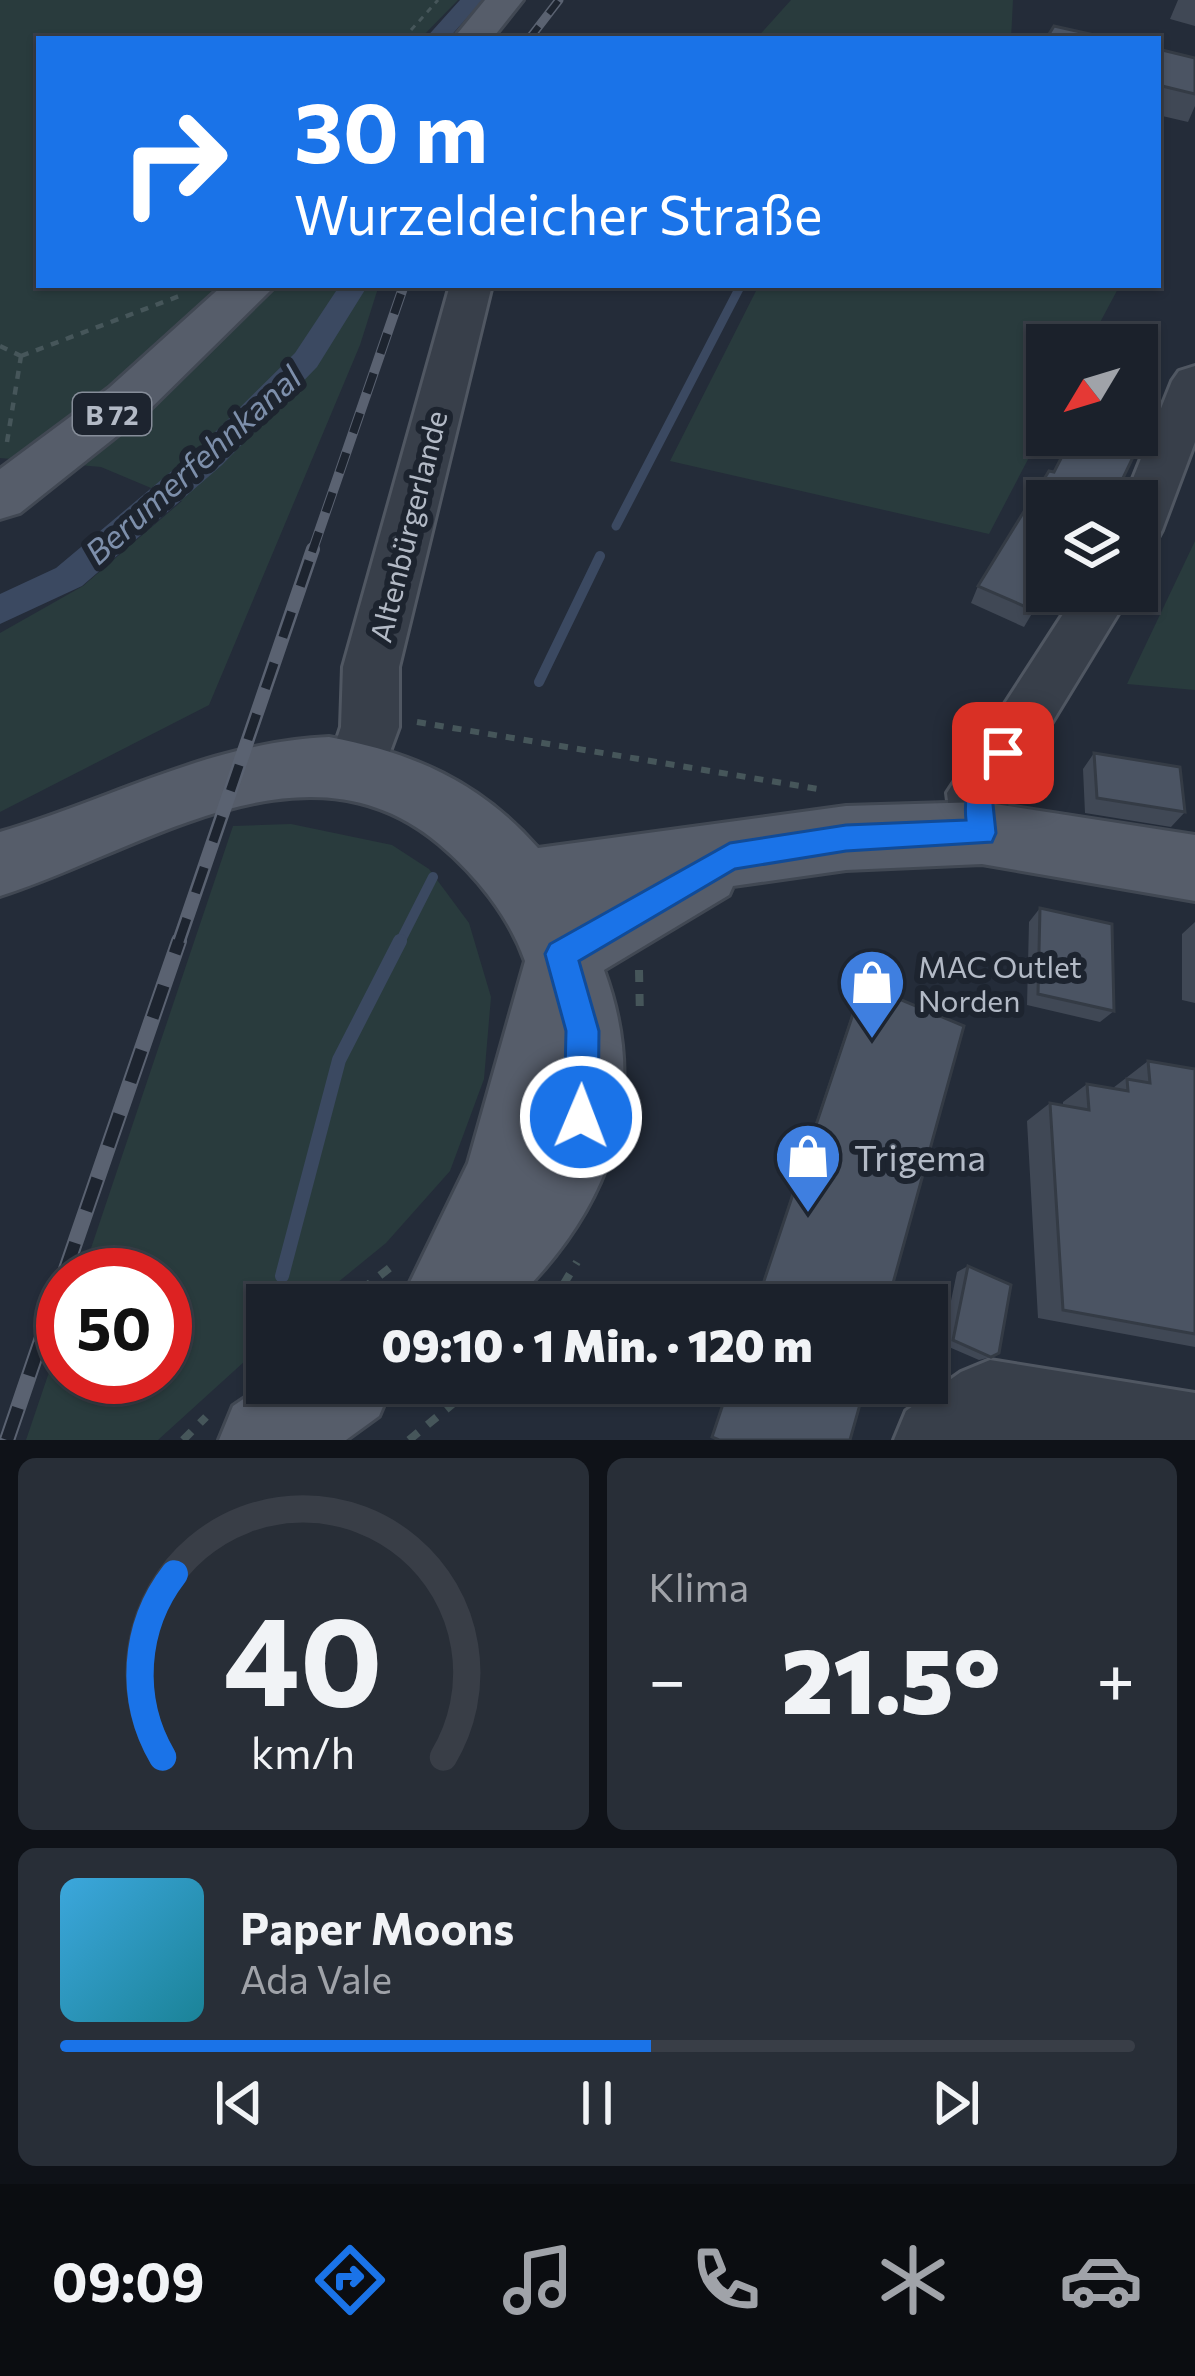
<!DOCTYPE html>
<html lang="de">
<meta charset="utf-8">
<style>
:root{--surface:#1b212b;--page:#282e37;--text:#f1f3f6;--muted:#a0a3a9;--line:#393e47;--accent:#1a73e8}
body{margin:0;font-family:Commissioner,sans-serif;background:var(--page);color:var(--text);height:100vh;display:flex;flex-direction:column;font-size:45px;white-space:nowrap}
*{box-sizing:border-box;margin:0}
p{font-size:39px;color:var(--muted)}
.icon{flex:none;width:66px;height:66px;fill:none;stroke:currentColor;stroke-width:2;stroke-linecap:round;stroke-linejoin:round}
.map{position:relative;height:1440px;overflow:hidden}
.sheet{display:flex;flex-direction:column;gap:18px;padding:18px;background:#0f1218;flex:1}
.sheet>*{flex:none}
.guide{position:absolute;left:36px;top:36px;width:1125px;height:252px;border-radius:0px;box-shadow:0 3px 9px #0004,0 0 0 3px var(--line);background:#1a73e8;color:#fff;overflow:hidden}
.needle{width:78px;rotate:232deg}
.controls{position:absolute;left:1026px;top:324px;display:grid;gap:24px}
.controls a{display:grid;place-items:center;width:132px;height:132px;border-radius:0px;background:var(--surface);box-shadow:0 3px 9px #0004,0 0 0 3px var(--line);font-size:60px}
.speed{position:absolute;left:36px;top:1248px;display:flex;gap:24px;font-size:60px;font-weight:700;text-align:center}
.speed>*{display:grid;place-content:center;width:156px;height:156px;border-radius:50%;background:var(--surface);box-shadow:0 3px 9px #0004,0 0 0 3px var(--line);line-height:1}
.speed .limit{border:18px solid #d22;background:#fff;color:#111}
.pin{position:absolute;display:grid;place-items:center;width:102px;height:102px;color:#fff;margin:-51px;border-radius:24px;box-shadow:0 6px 18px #0006}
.me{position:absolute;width:132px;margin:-66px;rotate:1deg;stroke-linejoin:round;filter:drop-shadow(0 0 9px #0008)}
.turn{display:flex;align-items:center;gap:42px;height:252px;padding:0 60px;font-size:54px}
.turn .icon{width:156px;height:156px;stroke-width:2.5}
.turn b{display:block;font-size:84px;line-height:102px}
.big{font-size:90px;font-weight:800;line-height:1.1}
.sheet .tile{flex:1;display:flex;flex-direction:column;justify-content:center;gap:18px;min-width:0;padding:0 42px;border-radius:18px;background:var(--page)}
.sheet .dial{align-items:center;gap:0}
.dial svg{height:312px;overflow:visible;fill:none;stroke:var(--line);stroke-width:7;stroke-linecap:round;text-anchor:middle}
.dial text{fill:var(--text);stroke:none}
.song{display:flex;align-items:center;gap:36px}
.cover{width:144px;height:144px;border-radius:18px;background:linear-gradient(135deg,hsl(200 70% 55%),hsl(190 70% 35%))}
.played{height:12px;border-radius:6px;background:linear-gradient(90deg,var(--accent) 55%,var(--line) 55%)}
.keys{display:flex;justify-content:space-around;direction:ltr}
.heat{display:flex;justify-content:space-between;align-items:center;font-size:66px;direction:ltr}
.sheet .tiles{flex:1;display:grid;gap:18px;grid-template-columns:1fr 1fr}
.tile:last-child{grid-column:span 2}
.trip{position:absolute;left:246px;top:1284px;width:702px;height:120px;border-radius:0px;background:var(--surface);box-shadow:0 3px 9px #0004,0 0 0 3px var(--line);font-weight:800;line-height:120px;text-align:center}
.tab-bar{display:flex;height:192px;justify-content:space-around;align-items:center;background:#0b0d11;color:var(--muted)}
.tab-bar .icon{width:84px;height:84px}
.tab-bar .current{color:var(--accent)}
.tab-bar b{font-size:54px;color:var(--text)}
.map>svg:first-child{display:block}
</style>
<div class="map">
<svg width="1195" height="1440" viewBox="0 0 1195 1440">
<rect width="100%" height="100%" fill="#242c39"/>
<path fill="#293b3d" d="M0 0H458L420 39H39V285H379L360 345 209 705 0 812V633L83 586 182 501 101 467 0 458Z
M791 0H1013L1011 39H756Z
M759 285H1120L1088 345H1047V423L989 534 670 461Z
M1195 541V690L1127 684Z
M291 824 392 845 429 869 469 923 491 997 484 1079 450 1171 386 1243 310 1305H267V1341L158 1440H26L63 1331V1377H165V1275H82L233 826Z"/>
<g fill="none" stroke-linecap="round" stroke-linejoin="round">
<path stroke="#3b4961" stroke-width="9" d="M616 526 741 285"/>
<path stroke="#3b4961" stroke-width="10" d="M539 682 600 556
M399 944 433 877"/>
<path stroke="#3b4961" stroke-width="14" d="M282 1276 339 1060 400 941"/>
<path fill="#3b4961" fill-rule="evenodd" d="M460 0H483L448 39H425Z
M340 285H368L317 367 222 465 82 586 0 624V594L56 568 198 449 295 353Z"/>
<defs>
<path id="minor" d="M450 285H492L399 667V727L377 787 356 794 335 787 327 769 341 727 343 667Z
M1195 366V442L1162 530 1155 543 1137 548V501H1124L1172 381 1179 371Z
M1078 591H1132L1007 796 1012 833 1004 852 982 860 960 852 952 833 947 793Z
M990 1360 1195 1393V1440H894L906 1411 961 1372Z"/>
<path id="major" d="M485 0H523L492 39H453Z
M223 285H276L147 412 20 513 0 519V469L109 388Z
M329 737C414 753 480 782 538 848L846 806 982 802 1195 835V901L982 864 846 870 733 886 729 895 604 970C652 1100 608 1212 510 1305H399L468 1163 525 961C509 916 476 875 439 844 305 731 139 852 0 896V832C112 799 211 742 329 737Z
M267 1383H393L379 1416 346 1440H219L233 1406Z"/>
</defs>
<use href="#minor" stroke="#505762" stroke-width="6"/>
<use href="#major" stroke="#414853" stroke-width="6"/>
<path stroke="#46565a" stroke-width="3" stroke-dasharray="6 6" stroke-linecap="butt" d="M403 39 438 0"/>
<path stroke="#46565a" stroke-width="4.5" stroke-dasharray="8 8" stroke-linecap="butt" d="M0 346 21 356
M21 356 182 295
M7 442 21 356"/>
<path stroke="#46565a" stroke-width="6" stroke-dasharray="9 9" stroke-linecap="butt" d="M417 722 818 789"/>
<path stroke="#46565a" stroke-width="8" stroke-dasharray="12 12" stroke-linecap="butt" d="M639 970 640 1017
M342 1305 396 1263
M551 1305 577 1262
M183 1440 206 1417
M409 1440 478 1383"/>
<use href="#minor" fill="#383f4a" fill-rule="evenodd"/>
<use href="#major" fill="#565d6a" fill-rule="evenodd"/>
<defs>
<path id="rail-far3" d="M529 39 559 0"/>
<path id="rail-far2" d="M312 552 404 285"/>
<path id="rail-far1" d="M178 944 313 549"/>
<path id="rail" d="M64 1275 179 941
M7 1440 63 1276"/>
</defs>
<use href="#rail-far3" stroke="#5a6271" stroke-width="9"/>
<use href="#rail-far2" stroke="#5a6271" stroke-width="10"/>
<use href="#rail-far1" stroke="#5a6271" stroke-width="14"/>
<use href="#rail" stroke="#5a6271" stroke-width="16"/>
<use href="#rail-far3" stroke="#1d242f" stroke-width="6" stroke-dasharray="16" stroke-linecap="butt"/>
<use href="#rail-far2" stroke="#1d242f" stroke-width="8" stroke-dasharray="21" stroke-linecap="butt"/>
<use href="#rail-far1" stroke="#1d242f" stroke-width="9" stroke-dasharray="27" stroke-linecap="butt"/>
<use href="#rail" stroke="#1d242f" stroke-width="12" stroke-dasharray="34" stroke-linecap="butt"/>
</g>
<path fill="#404855" d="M1178 0H1195V26L1170 19Z
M1158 49 1195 58V106L1188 122 1158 115Z
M1047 501V591H1059L1051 605 1040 600 1024 627 971 603 978 586Z
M1094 753 1185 812 1171 827 1085 813 1083 769Z
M1040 908 1114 1011 1100 1022 1027 1005 1029 922Z
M1195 922V1003L1182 1000V934Z
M863 984 887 1305H755L860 990Z
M1148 1061 1195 1069V1347L1038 1318 1027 1121 1050 1103 1063 1105V1102L1087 1084 1113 1088Z
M968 1266 991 1357 979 1360 942 1344 957 1272Z"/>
<path fill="#4b5463" stroke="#343b45" stroke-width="3" d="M1054 26 1112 39H1046Z
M1158 49 1195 58V94L1158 85Z
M1137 420 1149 424 1112 501H1047V585L1033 610 978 586 1049 471 1054 472 1073 435H1137Z
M1094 753 1180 767 1185 812 1097 798Z
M1040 908 1112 924 1114 1011 1038 994Z
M863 984 964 1026 887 1305H756Z
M1148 1061 1195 1069V1334L1063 1310 1050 1103 1089 1110 1087 1084 1128 1091 1127 1079 1150 1083Z
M968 1266 1011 1285 999 1353 991 1357 953 1340Z
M730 1383H866L850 1440H719L712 1437Z"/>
<path fill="#1a73e8" stroke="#114b97" stroke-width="3" d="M1003 741 1012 744 1017 753 992 795 996 833 992 842 846 851 735 869 579 961 599 1031 598 1117 593 1129 581 1134 569 1129 564 1117 566 1031 545 954 550 944 730 843 846 825 966 820C963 793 973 751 1003 741Z"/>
<defs>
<symbol id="shop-pin" viewBox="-11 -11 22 30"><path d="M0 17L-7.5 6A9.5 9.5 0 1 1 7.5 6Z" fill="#3f7fe0" stroke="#1d242f"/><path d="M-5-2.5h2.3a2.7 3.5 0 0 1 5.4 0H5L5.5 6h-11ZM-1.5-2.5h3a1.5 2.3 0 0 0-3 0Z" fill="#fff"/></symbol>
</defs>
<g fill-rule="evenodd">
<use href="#shop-pin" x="834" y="944" width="76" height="104"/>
<use href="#shop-pin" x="770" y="1118" width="76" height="104"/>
</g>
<g text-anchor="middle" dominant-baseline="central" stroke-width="12" stroke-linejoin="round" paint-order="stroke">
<rect fill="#1d242f" stroke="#868d99" stroke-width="3" x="73" y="393" width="78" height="42" rx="9"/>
<g font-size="27" font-weight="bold" fill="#b3bac6">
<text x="112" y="414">B 72</text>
</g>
<g font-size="30" fill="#b3bac6" stroke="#1d242f">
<text transform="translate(407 526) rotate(-76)">Altenbürgerlande</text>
</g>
<g font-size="30" fill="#b3bac6" stroke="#1d242f" text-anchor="start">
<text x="918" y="965">MAC Outlet<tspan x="918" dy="34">Norden</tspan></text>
</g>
<g font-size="33" font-style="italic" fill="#7d8fab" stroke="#1d242f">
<text transform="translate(192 464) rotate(-42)">Berumerfehnkanal</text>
</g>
<g font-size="36" fill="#b3bac6" stroke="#1d242f" text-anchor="start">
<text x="854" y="1156">Trigema</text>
</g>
</g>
</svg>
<div class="controls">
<a><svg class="needle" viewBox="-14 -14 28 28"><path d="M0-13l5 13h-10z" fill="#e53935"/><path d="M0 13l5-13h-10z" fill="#a0a3a9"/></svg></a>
<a><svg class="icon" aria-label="layers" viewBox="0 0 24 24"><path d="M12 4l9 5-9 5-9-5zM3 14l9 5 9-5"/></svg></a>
</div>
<div class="speed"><div class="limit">50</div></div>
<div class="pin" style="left:1003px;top:753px;background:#d93025"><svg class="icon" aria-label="arrive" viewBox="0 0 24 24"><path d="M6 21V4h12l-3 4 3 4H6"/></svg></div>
<svg class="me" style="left:581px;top:1117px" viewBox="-20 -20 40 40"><circle r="17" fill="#1a73e8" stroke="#fff" stroke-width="3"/><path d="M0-11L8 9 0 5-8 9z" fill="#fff"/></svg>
<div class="trip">09:10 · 1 Min. · 120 m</div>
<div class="guide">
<div class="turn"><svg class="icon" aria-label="right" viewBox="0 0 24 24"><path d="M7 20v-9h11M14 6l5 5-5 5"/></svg><div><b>30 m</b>Wurzeldeicher Straße</div></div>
</div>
</div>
<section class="sheet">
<div class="tiles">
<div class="tile dial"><svg viewBox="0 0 100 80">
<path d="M14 69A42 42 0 1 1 86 69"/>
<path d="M14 69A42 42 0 0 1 17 22" stroke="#1a73e8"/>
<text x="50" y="56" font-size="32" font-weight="700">40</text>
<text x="50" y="72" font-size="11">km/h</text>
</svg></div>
<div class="tile"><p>Klima</p>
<div class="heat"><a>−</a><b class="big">21.5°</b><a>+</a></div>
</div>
<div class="tile">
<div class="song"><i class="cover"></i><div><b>Paper Moons</b><p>Ada Vale</p></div></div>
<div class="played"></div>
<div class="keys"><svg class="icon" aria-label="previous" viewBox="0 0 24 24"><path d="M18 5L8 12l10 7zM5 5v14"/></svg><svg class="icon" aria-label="pause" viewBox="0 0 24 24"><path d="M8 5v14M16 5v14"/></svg><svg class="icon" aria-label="next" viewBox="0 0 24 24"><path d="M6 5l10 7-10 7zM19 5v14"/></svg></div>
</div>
</div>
</section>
<nav class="tab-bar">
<b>09:09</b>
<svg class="icon current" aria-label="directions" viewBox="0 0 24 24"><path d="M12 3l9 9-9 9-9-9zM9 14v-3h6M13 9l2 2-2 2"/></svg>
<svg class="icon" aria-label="music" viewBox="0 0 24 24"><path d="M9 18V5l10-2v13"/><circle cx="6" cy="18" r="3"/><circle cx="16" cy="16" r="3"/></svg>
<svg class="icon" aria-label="phone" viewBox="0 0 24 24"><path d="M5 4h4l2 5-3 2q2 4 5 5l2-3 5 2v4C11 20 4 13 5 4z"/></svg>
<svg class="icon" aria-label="climate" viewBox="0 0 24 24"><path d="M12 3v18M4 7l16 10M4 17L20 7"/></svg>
<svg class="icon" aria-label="car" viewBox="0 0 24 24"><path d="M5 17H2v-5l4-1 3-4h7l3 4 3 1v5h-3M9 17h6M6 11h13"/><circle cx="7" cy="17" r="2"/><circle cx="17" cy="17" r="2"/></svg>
</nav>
